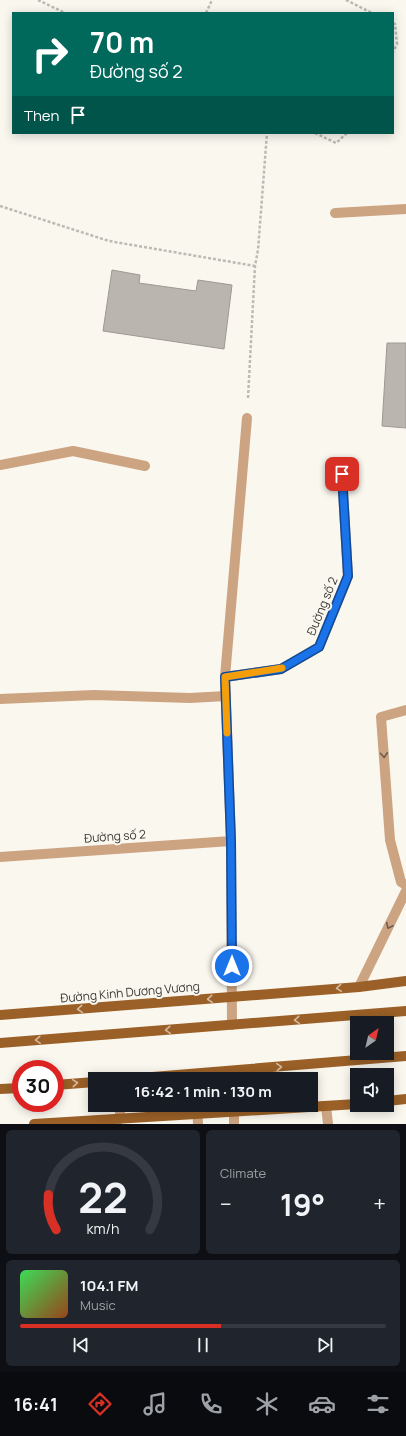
<!DOCTYPE html>
<meta charset="utf-8">
<style>
:root{--surface:#171b24;--page:#20242c;--text:#f1f3f6;--muted:#9ea1a6;--line:#363941;--accent:#d93025}
body{margin:0;font-family:Manrope,sans-serif;background:var(--page);color:var(--text);height:100vh;display:flex;flex-direction:column;font-size:15px;white-space:nowrap}
*{box-sizing:border-box;margin:0}
p{font-size:13px;color:var(--muted)}
.icon{flex:none;width:22px;height:22px;fill:none;stroke:currentColor;stroke-width:2;stroke-linecap:round;stroke-linejoin:round}
.map{position:relative;height:1124px;overflow:hidden}
.sheet{display:flex;flex-direction:column;gap:6px;padding:6px;background:#0d0f14;flex:1}
.sheet>*{flex:none}
.guide{position:absolute;left:12px;top:12px;width:382px;height:122px;border-radius:0px;box-shadow:0 2px 10px #0003;background:#00695c;color:#fff;overflow:hidden}
.needle{width:26px;rotate:34deg}
.buttons{position:absolute;left:350px;top:1016px;display:grid;gap:8px}
.buttons a{display:grid;place-items:center;width:44px;height:44px;border-radius:0px;background:var(--surface);box-shadow:0 2px 10px #0003;font-size:20px}
.speed{position:absolute;left:12px;top:1060px;display:flex;gap:8px;font-size:20px;font-weight:700;text-align:center}
.speed>*{display:grid;place-content:center;width:52px;height:52px;border-radius:50%;background:var(--surface);box-shadow:0 2px 10px #0003;line-height:1}
.speed .limit{border:6px solid #d22;background:#fff;color:#111}
.pin{position:absolute;display:grid;place-items:center;width:34px;height:34px;color:#fff;margin:-17px;border-radius:8px;box-shadow:0 2px 6px #0006}
.me{position:absolute;width:44px;margin:-22px;rotate:0deg;stroke-linejoin:round;filter:drop-shadow(0 0 3px #0008)}
.turn{display:flex;align-items:center;gap:14px;height:84px;padding:0 12px;font-size:18px}
.turn .icon{width:52px;height:52px;stroke-width:2.5}
.turn b{display:block;font-size:28px;line-height:34px}
.then{display:flex;align-items:center;height:38px;padding:0 12px;background:#0003;gap:8px;font-size:15px}
.big{font-size:30px;font-weight:700;line-height:1.1}
.sheet .card{flex:1;display:flex;flex-direction:column;justify-content:center;gap:6px;min-width:0;padding:0 14px;border-radius:6px;background:var(--page)}
.sheet .dial{align-items:center;gap:0}
.dial svg{height:104px;overflow:visible;fill:none;stroke:var(--line);stroke-width:7;stroke-linecap:round;text-anchor:middle}
.dial text{fill:var(--text);stroke:none}
.song{display:flex;align-items:center;gap:12px}
.cover{width:48px;height:48px;border-radius:6px;background:linear-gradient(135deg,hsl(130 70% 55%),hsl(20 70% 35%))}
.played{height:4px;border-radius:2px;background:linear-gradient(90deg,var(--accent) 55%,var(--line) 55%)}
.keys{display:flex;justify-content:space-around;direction:ltr}
.heat{display:flex;justify-content:space-between;align-items:center;font-size:22px;direction:ltr}
.sheet .tiles{flex:1;display:grid;gap:6px;grid-template-columns:1fr 1fr}
.card:last-child{grid-column:span 2}
.trip{position:absolute;left:88px;top:1072px;width:230px;height:40px;border-radius:0px;background:var(--surface);box-shadow:0 2px 10px #0003;font-weight:700;line-height:40px;text-align:center}
.tab-bar{display:flex;height:64px;justify-content:space-around;align-items:center;background:#090b0e;color:var(--muted)}
.tab-bar .icon{width:28px;height:28px}
.tab-bar .active{color:var(--accent)}
.tab-bar b{font-size:18px;color:var(--text)}
.map>svg:first-child{display:block}
</style>
<div class="map">
<svg width="406" height="1124" viewBox="0 0 406 1124">
<rect width="100%" height="100%" fill="#faf7ef"/>
<path fill="#bab6af" stroke="#9d9a93" d="M112 270 140 275 139 283 196 291 198 280 232 285 224 349 103 331Z
M387 343H406V428L382 426Z"/>
<g fill="none" stroke-linecap="round" stroke-linejoin="round">
<path stroke="#bdbab4" stroke-width="2.5" stroke-dasharray="3 2" stroke-linecap="butt" d="M38 0 65 13
M346 0 372 13
M206 13 212 0
M393 23 395 24 397 44 393 52
M315 133 336 143 347 133
M0 206 109 241 255 266
M248 398 255 266 258 250 267 133"/>
<path stroke="#cda481" stroke-width="10" d="M335 213 406 209
M0 465 73 451 145 466
M281 669 319 647 348 576 342 474
M0 699 94 695 190 698 226 696
M406 710 381 717 390 840 401 882 406 885
M359 987 406 891
M197 1105 198 1124
M234 1105V1124"/>
<path stroke="#cda481" stroke-width="10" d="M225 677 281 669
M0 857 231 841
M232 1025 231 841 225 677 247 418
M326 1106 328 1124
M115 1124 120 1118V1105"/>
<path stroke="#9a6027" stroke-width="10" d="M0 1015 359 987 406 981
M0 1043 406 1011
M128 1079 406 1056
M55 1085 95 1082
M0 1089 21 1088
M387 1101 406 1099
M34 1124 357 1104"/>
</g>
<defs><path id="oneway-chevron" d="M-2-3.5L2.5 0L-2 3.5" fill="none" stroke-width="1.6" stroke-linecap="round" stroke-linejoin="round"/></defs>
<g stroke="#6d5e50">
<use href="#oneway-chevron" transform="translate(384 755) rotate(86)"/>
<use href="#oneway-chevron" transform="translate(389 926) rotate(116)"/>
</g>
<g stroke="#d4bb9f">
<use href="#oneway-chevron" transform="translate(339 988) rotate(175)"/>
<use href="#oneway-chevron" transform="translate(210 999) rotate(175)"/>
<use href="#oneway-chevron" transform="translate(80 1009) rotate(175)"/>
<use href="#oneway-chevron" transform="translate(297 1020) rotate(175)"/>
<use href="#oneway-chevron" transform="translate(168 1030) rotate(176)"/>
<use href="#oneway-chevron" transform="translate(38 1040) rotate(176)"/>
<use href="#oneway-chevron" transform="translate(279 1067) rotate(-4)"/>
<use href="#oneway-chevron" transform="translate(75 1083) rotate(-5)"/>
</g>
<g fill="none" stroke-linecap="round" stroke-linejoin="round">
<defs>
<path id="route" d="M232 966 231 841 225 677 281 669 319 647 348 576 342 474"/>
</defs>
<use href="#route" stroke="#114b97" stroke-width="10"/>
<use href="#route" stroke="#1a73e8" stroke-width="7"/>
<path stroke="#f59e0b" stroke-width="7" d="M227 733 225 677 282 668"/>
</g>
<g text-anchor="middle" dominant-baseline="central" stroke-width="4" stroke-linejoin="round" paint-order="stroke">
<g font-size="12" fill="#3a3835" stroke="#faf7ef">
<text transform="translate(322 606) rotate(-68)">Đường số 2</text>
<text transform="translate(115 836) rotate(-4)">Đường số 2</text>
<text transform="translate(130 992) rotate(-5)">Đường Kinh Dương Vương</text>
</g>
</g>
</svg>
<div class="buttons">
<a><svg class="needle" viewBox="-14 -14 28 28"><path d="M0-13l5 13h-10z" fill="#e53935"/><path d="M0 13l5-13h-10z" fill="#9ea1a6"/></svg></a>
<a><svg class="icon" aria-label="sound" viewBox="0 0 24 24"><path d="M4 9h4l5-4v14l-5-4H4zM17 9q2 3 0 6"/></svg></a>
</div>
<div class="speed"><div class="limit">30</div></div>
<div class="pin" style="left:342px;top:474px;background:#d93025"><svg class="icon" aria-label="arrive" viewBox="0 0 24 24"><path d="M6 21V4h12l-3 4 3 4H6"/></svg></div>
<svg class="me" style="left:232px;top:966px" viewBox="-20 -20 40 40"><circle r="17" fill="#1a73e8" stroke="#fff" stroke-width="3"/><path d="M0-11L8 9 0 5-8 9z" fill="#fff"/></svg>
<div class="trip">16:42 · 1 min · 130 m</div>
<div class="guide">
<div class="turn"><svg class="icon" aria-label="right" viewBox="0 0 24 24"><path d="M7 20v-9h11M14 6l5 5-5 5"/></svg><div><b>70 m</b>Đường số 2</div></div>
<div class="then">Then<svg class="icon" aria-label="arrive" viewBox="0 0 24 24"><path d="M6 21V4h12l-3 4 3 4H6"/></svg></div>
</div>
</div>
<section class="sheet">
<div class="tiles">
<div class="card dial"><svg viewBox="0 0 100 80">
<path d="M14 69A42 42 0 1 1 86 69"/>
<path d="M14 69A42 42 0 0 1 8 42" stroke="#d93025"/>
<text x="50" y="56" font-size="32" font-weight="700">22</text>
<text x="50" y="72" font-size="11">km/h</text>
</svg></div>
<div class="card"><p>Climate</p>
<div class="heat"><a>−</a><b class="big">19°</b><a>+</a></div>
</div>
<div class="card">
<div class="song"><i class="cover"></i><div><b>104.1 FM</b><p>Music</p></div></div>
<div class="played"></div>
<div class="keys"><svg class="icon" aria-label="previous" viewBox="0 0 24 24"><path d="M18 5L8 12l10 7zM5 5v14"/></svg><svg class="icon" aria-label="pause" viewBox="0 0 24 24"><path d="M8 5v14M16 5v14"/></svg><svg class="icon" aria-label="next" viewBox="0 0 24 24"><path d="M6 5l10 7-10 7zM19 5v14"/></svg></div>
</div>
</div>
</section>
<nav class="tab-bar">
<b>16:41</b>
<svg class="icon active" aria-label="directions" viewBox="0 0 24 24"><path d="M12 3l9 9-9 9-9-9zM9 14v-3h6M13 9l2 2-2 2"/></svg>
<svg class="icon" aria-label="music" viewBox="0 0 24 24"><path d="M9 18V5l10-2v13"/><circle cx="6" cy="18" r="3"/><circle cx="16" cy="16" r="3"/></svg>
<svg class="icon" aria-label="phone" viewBox="0 0 24 24"><path d="M5 4h4l2 5-3 2q2 4 5 5l2-3 5 2v4C11 20 4 13 5 4z"/></svg>
<svg class="icon" aria-label="climate" viewBox="0 0 24 24"><path d="M12 3v18M4 7l16 10M4 17L20 7"/></svg>
<svg class="icon" aria-label="car" viewBox="0 0 24 24"><path d="M5 17H2v-5l4-1 3-4h7l3 4 3 1v5h-3M9 17h6M6 11h13"/><circle cx="7" cy="17" r="2"/><circle cx="17" cy="17" r="2"/></svg>
<svg class="icon" aria-label="filters" viewBox="0 0 24 24"><path d="M4 7h16M4 17h16"/><circle cx="9" cy="7" r="2"/><circle cx="15" cy="17" r="2"/></svg>
</nav>
